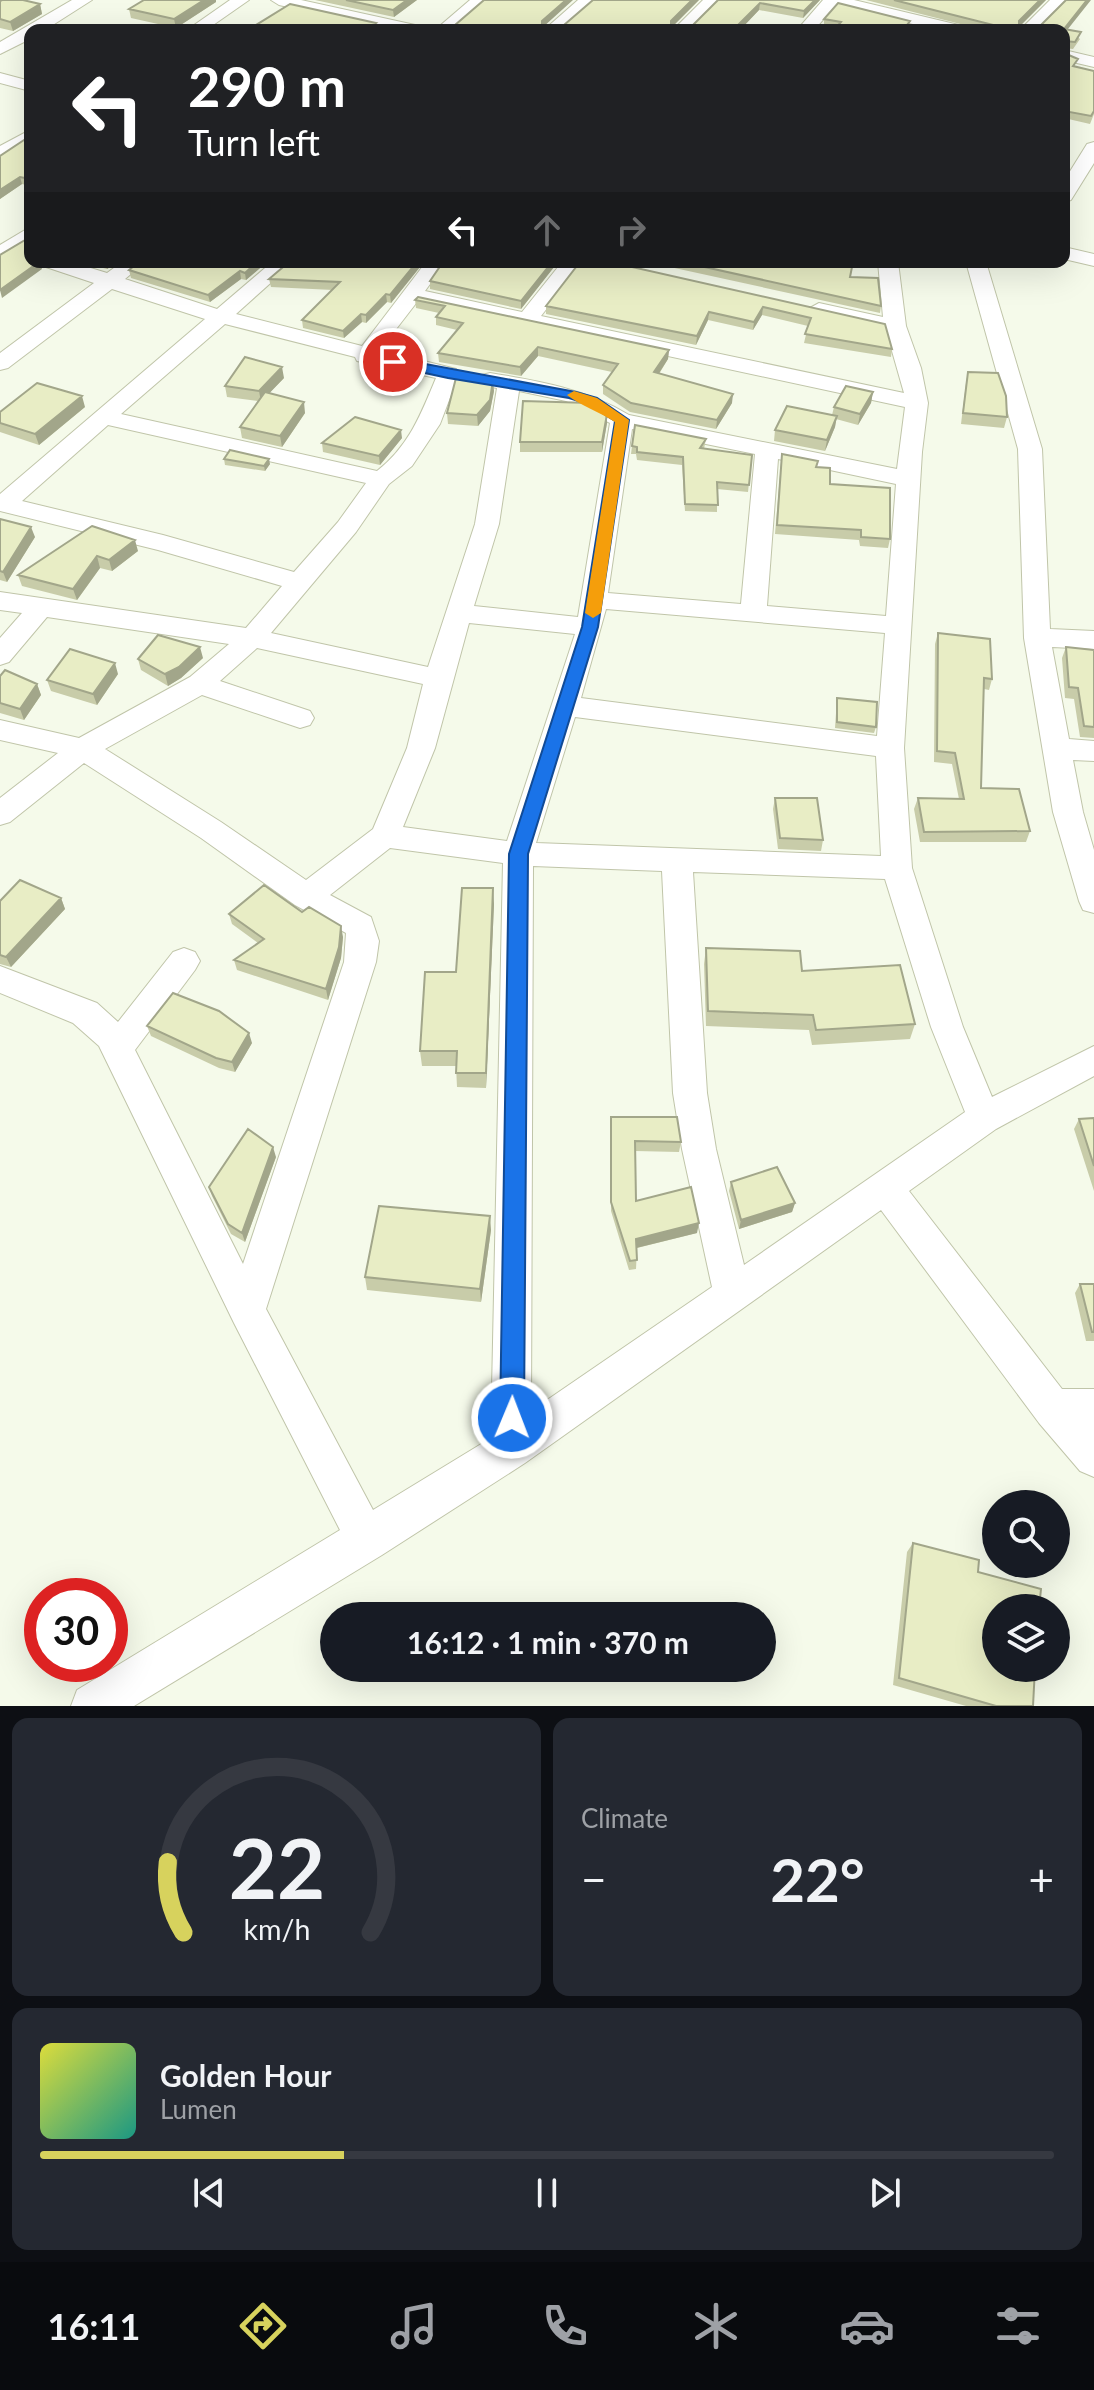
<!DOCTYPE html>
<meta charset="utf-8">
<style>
:root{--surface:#171b24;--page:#242831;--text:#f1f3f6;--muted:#9ea1a6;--line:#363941;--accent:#d7d25d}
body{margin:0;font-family:Lato,sans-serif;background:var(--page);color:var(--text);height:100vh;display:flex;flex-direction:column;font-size:30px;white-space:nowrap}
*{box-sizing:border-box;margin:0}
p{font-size:26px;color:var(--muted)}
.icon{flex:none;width:44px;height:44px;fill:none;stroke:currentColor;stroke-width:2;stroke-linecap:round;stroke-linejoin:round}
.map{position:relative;height:1706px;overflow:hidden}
.drawer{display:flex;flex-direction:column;gap:12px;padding:12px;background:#0d0f14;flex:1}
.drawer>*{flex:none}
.banner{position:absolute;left:24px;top:24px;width:1046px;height:244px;border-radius:16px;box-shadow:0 8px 32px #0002;background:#202124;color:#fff;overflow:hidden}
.tools{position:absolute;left:982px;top:1490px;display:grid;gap:16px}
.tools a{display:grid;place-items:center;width:88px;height:88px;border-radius:50%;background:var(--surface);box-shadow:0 8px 32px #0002;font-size:40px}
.speed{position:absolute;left:24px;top:1578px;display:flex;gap:16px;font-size:40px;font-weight:700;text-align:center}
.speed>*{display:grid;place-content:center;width:104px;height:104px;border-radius:50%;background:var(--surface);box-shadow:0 8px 32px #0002;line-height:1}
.speed .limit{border:12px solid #d22;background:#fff;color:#111}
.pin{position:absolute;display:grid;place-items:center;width:68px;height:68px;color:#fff;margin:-34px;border:4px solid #fff;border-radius:50%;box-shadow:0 2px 8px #0007}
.me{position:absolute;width:88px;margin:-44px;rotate:1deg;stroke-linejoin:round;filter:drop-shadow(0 0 6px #0008)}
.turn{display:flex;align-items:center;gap:28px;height:168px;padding:0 32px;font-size:36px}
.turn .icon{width:104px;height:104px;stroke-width:2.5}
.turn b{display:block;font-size:56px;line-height:68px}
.lanes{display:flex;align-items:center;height:76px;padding:0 32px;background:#0003;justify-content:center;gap:40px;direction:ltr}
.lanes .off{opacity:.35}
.big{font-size:60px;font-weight:700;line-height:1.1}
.drawer .card{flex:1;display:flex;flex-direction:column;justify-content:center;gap:12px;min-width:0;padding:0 28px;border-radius:16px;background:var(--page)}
.drawer .dial{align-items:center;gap:0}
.dial svg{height:208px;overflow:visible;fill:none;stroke:var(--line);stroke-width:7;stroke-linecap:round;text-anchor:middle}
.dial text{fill:var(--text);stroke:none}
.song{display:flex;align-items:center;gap:24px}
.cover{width:96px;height:96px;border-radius:12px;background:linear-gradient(135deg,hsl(60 70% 55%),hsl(170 70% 35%))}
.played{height:8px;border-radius:4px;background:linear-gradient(90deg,var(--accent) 30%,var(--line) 30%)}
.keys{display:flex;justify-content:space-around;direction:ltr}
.heat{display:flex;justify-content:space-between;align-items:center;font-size:44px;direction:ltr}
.drawer .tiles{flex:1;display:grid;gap:12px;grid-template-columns:1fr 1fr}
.card:last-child{grid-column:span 2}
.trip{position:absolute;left:320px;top:1602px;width:456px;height:80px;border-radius:40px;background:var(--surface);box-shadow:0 8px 32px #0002;font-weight:700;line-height:80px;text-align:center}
.tab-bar{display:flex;height:128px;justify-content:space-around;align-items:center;background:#090b0e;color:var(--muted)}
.tab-bar .icon{width:56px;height:56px}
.tab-bar .active{color:var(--accent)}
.tab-bar b{font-size:36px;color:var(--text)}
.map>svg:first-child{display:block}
</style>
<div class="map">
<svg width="1094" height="1706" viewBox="0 0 1094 1706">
<rect width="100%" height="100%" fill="#f5faea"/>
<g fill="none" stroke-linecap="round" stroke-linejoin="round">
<defs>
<path id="minor" d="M72 0H92L45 30H30V39L0 54V42Z
M230 0H249L206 30H187Z
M271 0H301L415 25 423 30H393L279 5Z
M470 0H488L453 30H435Z
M578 0H596L562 30H544Z
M703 0H720L690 30H673Z
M823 0H854L963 26 965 30H937L836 5 814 30H797Z
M1050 0H1067L1037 30H1020Z
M1064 50 1094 57V67L1064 60Z
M0 73 30 81V91L0 83Z
M30 130V143L0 160V146Z
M1094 142V163L1071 200 1064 202V181L1087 144Z
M30 227V242L0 260V245Z
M1064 247 1094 254V266L1064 259Z
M40 262H71L107 273 122 262H145L125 279 217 309 272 262H294L236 314 362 346 426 262H446L425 291 522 312 562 262H583L541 316 904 393 886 330 812 313 808 309 819 303 883 317 878 262H898L906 326 921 368 928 403 922 452 904 748 912 868 963 1027 992 1097 1094 1046V1076L996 1129 909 1191 1062 1389H1094V1477L1080 1471 1039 1423 881 1210 525 1463 382 1555 134 1706H71L77 1690 340 1530 234 1323 99 1046 73 1023 0 993V966L97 1003 118 1022 173 952 184 948 195 952 200 961 195 970 135 1050 243 1264 344 962 346 933 295 905 201 838 84 763 10 822 0 825V798L58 753 0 740V720L79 738 190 677 229 644 47 617 9 662 0 665V638L22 613 0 610V592L246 628 282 586 158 550 0 511V494L205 319 112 289 8 368 0 370V353L94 283 43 266ZM417 302 905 407 897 469 629 415C586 389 539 381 490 373L482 375 479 380 482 385 497 388 475 524 428 667 271 633 356 532 389 484 412 466 440 424 459 374 456 369 380 350ZM225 324 355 357 357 361 436 378C421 414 409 446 377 471L121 414ZM519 391 566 401 610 423 578 617 474 606 499 524ZM108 425 366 483 338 522 294 572 163 535 22 501ZM632 429 755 454 741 604 608 593ZM778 459 896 484 886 616 767 606ZM606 609 885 633 877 736 581 698ZM469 623 575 634 507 841 403 827 435 748ZM257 648 423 684 407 748 373 829 306 880 221 822 105 749 202 695 300 728 310 725 314 718 310 711 220 681ZM575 717 876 756 881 856 536 843ZM390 848 503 863 491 1438 373 1510 266 1309 376 962 379 941 371 917 330 895ZM533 866 662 871 673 1093 682 1149 712 1287 531 1411ZM693 872 885 879 931 1027 965 1112 744 1265 716 1149 707 1093Z
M966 262H986L1042 449 1050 629 1094 631V649L1052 647 1069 739 1094 741V761L1073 760 1083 812 1094 850V913L1083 910 1079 901 1053 812 1024 638 1018 449Z"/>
</defs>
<use href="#minor" stroke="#c0c5a9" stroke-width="2"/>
<use href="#minor" fill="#fff" fill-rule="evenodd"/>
</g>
<path fill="#c8cca9" d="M315 0H417L394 17Z
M699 0 674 25H693L718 0H820L803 18 759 10 740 30 455 25H564Z
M866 0H1046L1021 25 1068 29 1080 39 1073 49 1064 48V30H984Z
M0 1 40 4 42 14 13 31 0 28Z
M216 2 176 28 131 18 129 9Z
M824 19 910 21 909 26H837L824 24Z
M1064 53 1076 67 1094 114 1090 124 1064 118Z
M30 136V186L22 184 0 199V156Z
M80 262H118L107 269Z
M139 262H267L246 280 241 279 210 302 131 278 129 270Z
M289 262H424L391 303 387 302 366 323 362 322 344 338 303 328 302 320 333 290 271 287 269 279Z
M443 262H558L521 309 430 289V281Z
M580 262 885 324 892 349 891 357 804 343 808 326 762 315 753 330 708 320 696 345 546 314V306Z
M647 262H853L850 277 881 306 880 313Z
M415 300 669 350 668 359 659 374 732 403 716 429 630 412 603 394V385L612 372 538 356 521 376 439 362 438 353 457 330 436 325V317L439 313 416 308Z
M968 372 1007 417 1004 428 961 424 966 383Z
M284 378 269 393 305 413 282 447 242 438 240 427 258 401 227 397 225 386Z
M494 391 490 411 478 426 448 424 447 413Z
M873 392 871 403 858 425 836 419 835 427 825 451 774 441 775 430 832 415 834 407Z
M85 407 39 445 0 432V412Z
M607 423 602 452H520V442Z
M402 438 380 465 323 452 322 443Z
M706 439 704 449 752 455 748 492 717 489V512L685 511 682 465 637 460 636 454H631L632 446Z
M224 459 270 464 265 471 225 465Z
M818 461 817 467 830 484 890 539 888 548 860 546 859 540 775 534 781 463Z
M0 519 35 537 7 582 0 580Z
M92 526 138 551 112 571 100 568 77 600 22 586 18 575Z
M938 633 992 679 989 690 984 689 981 788 1030 831 1026 842H920L914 809 918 798 959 799 952 764 934 762 935 644Z
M1066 647 1094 650V738L1080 737 1074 699 1065 698 1062 658Z
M203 658 181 678 168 686 141 670 138 659Z
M118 674 97 705 51 691 47 680Z
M0 676 37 684 41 695 24 720 0 713Z
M837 698 876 727 874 733 835 728Z
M775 798 823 840 821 851 778 849 773 809Z
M61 898 65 909 11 967 0 964V901Z
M494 904 486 1088 457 1087 456 1066H422L420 1051 456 972Z
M302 912 343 937 341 958 328 1000 237 970 234 960 258 943 232 924 229 914Z
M706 948 802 971 915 1024 910 1039 812 1045 809 1030 706 1026 704 964Z
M147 1026 252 1043 235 1072 219 1068 151 1036Z
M611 1117 681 1142 679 1152 635 1151 636 1201 697 1233 637 1248 636 1269 629 1270 611 1211Z
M1094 1118V1191L1074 1129 1079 1119Z
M276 1157 245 1242 231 1234 212 1196 209 1187Z
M731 1182 795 1203 792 1212 739 1229 729 1191Z
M491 1230 481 1302 367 1290 365 1277Z
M1080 1284H1094V1341H1086L1075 1293Z
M913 1543 978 1572 1033 1706H966L893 1685 907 1552Z"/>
<path fill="#a2a68a" d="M204 0H216V2L176 28 174 19Z
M407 0H417L394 17 393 10Z
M566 0H573L542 28V21Z
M692 0H699L671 28V21Z
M815 0H820L803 18 804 11Z
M1040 0H1046L1018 28 1019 21Z
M1087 0H1091L1064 34V29Z
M760 3 759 10 740 30H733Z
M40 4 42 14 13 31 10 22Z
M376 23V30H366Z
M20 177 22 184 0 199V190Z
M39 262H40L42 269 2 298 0 290Z
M105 262H118L107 269Z
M257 262H267L246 280 245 273Z
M417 262H424L391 303 390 295Z
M552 262H558L521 309V301Z
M240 271 241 279 210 302 208 295Z
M386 294 387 302 366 323V315Z
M763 307 762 315 753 330 754 322Z
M709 312 708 320 696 345 697 336Z
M361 314 362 322 344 338 343 331Z
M538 347V356L521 376 520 367Z
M669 350 668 359 654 381V372Z
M282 367 284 378 261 402 259 391Z
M493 380 494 391 490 411 478 426 477 415Z
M873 392 871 403 858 425 860 414Z
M733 394 732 403 716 429 717 420Z
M82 396 85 407 39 445 35 434Z
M304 402 305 413 282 447 280 436Z
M607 414V423L602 452V442Z
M837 416 835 427 825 451 827 440Z
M401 430 402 438 380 465 379 456Z
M269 459 270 464 265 471 264 466Z
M31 527 35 537 7 582 3 572Z
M135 540 138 551 112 571 109 560Z
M97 556 100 568 77 600 73 589Z
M200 647 203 658 181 678 168 686 165 674Z
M115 663 118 674 97 705 93 694Z
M37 684 41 695 24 720 20 709Z
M493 888 494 904 486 1088V1073Z
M61 898 65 909 11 967 6 957Z
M341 926 343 937 341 958 328 1000 326 989Z
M249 1033 252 1043 235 1072 232 1062Z
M273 1147 276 1157 245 1242 242 1233Z
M795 1203 792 1212 739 1229 741 1220Z
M490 1216 491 1230 481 1302 480 1289Z
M699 1223 697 1233 636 1248V1239Z"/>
<path fill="#e8edc5" stroke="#a2a68a" stroke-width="2" d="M2 0H23L40 4 10 22 0 19V1Z
M144 0H204L174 19 129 9Z
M346 0H407L393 10Z
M484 0H566L542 21V25H564L593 0H692L671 21V25H693L718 0H815L804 11 760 3 733 30H442L448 26 455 25Z
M894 0H1040L1019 21V25H1041L1066 0H1087L1064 29 1081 32 1075 42 1064 41V30H1013Z
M838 3 910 21 903 30H834L841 22 824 19Z
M290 4 376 23 366 30H248Z
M1064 53 1078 59 1073 66 1094 71V111L1091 116 1064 111Z
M30 136V179L20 177 0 190V156Z
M30 234V262H39L0 290V255L30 237Z
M139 262H257L245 273 240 271 208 295 129 270Z
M289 262H417L390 295 386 294 366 315 361 314 343 331 302 320 340 282 269 279Z
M443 262H552L521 301 430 281Z
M580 262H610L885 324 892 349 805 334 811 318 763 307 754 322 709 312 697 336 546 306Z
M682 262H853L850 277 878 278 881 306Z
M418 297 669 350 654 372 733 394 717 420 631 403 603 385 618 364 538 347 520 367 438 353 463 323 436 317 445 306 415 300Z
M245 357 282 367 259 391 225 386Z
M968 372 998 373 1006 396 1007 417 963 413Z
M457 374 493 380 490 400 477 415 447 413Z
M37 383 82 396 35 434 0 423V412Z
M846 386 873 392 860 414 834 407Z
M265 392 304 402 280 436 240 427Z
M523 401 590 403 607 414 602 442H520Z
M787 406 837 416 827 440 775 430Z
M355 417 401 430 379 456 322 443Z
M635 425 706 439 700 448 752 455 749 485 717 482 718 505 685 504 683 457 637 452V447L632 446Z
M230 450 269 459 264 466 224 459Z
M782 454 818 461 816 467 830 468V484L890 488V539L861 537V530L777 525Z
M0 519 31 527 3 572 0 571Z
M92 526 135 540 109 560 97 556 73 589 18 575Z
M938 633 990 639 992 679 984 678 981 788 1019 789 1030 831 924 832 918 798 964 799 955 753 937 751Z
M158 635 200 647 179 667 165 674 138 659Z
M1066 647 1094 650V727L1084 726 1078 688 1069 687Z
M70 649 115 663 93 694 47 680Z
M5 670 37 684 20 709 0 703V676Z
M837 698 877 702 876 727 837 722Z
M775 798H817L823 840 780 838Z
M20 880 61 898 6 957 0 955V901Z
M264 885 302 912 309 907 341 926 339 947 326 989 234 960 264 939 229 914Z
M462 888H493L486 1073H456L457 1051H420L425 972H456Z
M706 948 800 951 802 971 900 965 915 1024 816 1030 813 1015 708 1011Z
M173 993 219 1011 249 1033 232 1062 216 1058 147 1026Z
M611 1117H677L681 1142 635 1141 636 1201 691 1187 699 1223 636 1239 637 1260 630 1261 611 1202Z
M1094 1118V1166L1079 1119Z
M248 1129 273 1147 242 1233 228 1224 209 1187Z
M777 1167 795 1203 741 1220 731 1182Z
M379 1206 490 1216 480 1289 365 1277Z
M1080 1284H1094V1332H1092Z
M913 1543 979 1560 978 1572 1041 1589 1039 1608H996V1668H1035L1033 1706H996L899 1678Z"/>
<path fill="#1a73e8" stroke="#114b97" stroke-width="2" d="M393 358 576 392 597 398 629 420 598 627 528 854 524 1418 520 1426 512 1429 503 1426 500 1418 509 854 582 627 615 421 588 404 569 398 448 378 388 365 386 362Z"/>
<path fill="#f59e0b" d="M574 391 597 398 629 420 601 613 593 618 585 613 615 422C600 412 579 405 567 395Z"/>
</svg>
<div class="tools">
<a><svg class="icon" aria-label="search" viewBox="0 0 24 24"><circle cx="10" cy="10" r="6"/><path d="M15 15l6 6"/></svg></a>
<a><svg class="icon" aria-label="layers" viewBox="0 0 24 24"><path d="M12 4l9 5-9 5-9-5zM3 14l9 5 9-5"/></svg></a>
</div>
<div class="speed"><div class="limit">30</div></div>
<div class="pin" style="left:393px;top:362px;background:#d93025"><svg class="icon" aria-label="arrive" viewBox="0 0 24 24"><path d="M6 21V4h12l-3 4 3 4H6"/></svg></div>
<svg class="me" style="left:512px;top:1418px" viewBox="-20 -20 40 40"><circle r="17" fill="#1a73e8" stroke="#fff" stroke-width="3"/><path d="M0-11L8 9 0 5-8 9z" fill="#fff"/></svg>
<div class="trip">16:12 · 1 min · 370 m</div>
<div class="banner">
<div class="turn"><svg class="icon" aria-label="left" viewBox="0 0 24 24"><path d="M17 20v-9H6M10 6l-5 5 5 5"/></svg><div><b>290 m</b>Turn left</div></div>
<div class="lanes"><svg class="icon" aria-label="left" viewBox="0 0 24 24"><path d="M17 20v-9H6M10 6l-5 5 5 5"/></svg><svg class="icon off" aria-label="ahead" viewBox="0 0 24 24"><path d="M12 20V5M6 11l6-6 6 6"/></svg><svg class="icon off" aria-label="right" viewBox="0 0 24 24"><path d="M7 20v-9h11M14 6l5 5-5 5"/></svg></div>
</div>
</div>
<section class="drawer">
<div class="tiles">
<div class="card dial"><svg viewBox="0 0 100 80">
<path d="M14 69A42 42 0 1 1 86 69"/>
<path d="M14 69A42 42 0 0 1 8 42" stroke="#d7d25d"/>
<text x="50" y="56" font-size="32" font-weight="700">22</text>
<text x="50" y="72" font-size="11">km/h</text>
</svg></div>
<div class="card"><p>Climate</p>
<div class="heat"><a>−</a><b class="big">22°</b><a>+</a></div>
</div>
<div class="card">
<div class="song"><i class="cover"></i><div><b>Golden Hour</b><p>Lumen</p></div></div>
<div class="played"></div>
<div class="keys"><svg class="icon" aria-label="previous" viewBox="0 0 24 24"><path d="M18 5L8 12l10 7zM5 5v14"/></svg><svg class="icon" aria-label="pause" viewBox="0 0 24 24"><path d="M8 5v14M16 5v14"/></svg><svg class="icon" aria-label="next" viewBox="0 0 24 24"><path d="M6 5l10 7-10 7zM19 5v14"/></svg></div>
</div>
</div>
</section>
<nav class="tab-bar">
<b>16:11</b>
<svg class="icon active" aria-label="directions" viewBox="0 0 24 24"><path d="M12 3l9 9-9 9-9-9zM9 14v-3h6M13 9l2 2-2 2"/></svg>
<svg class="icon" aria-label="music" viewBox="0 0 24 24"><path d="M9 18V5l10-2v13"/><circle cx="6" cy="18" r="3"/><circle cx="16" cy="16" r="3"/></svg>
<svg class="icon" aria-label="phone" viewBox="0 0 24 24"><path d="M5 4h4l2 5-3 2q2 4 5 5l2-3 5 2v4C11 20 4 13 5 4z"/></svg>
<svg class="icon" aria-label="climate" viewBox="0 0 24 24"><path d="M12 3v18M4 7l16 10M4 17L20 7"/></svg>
<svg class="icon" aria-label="car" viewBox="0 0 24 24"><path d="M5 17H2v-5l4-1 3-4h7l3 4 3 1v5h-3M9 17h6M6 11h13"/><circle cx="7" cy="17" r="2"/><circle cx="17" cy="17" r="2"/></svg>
<svg class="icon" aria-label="filters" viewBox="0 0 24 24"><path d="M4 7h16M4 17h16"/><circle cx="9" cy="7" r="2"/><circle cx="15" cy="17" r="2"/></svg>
</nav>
